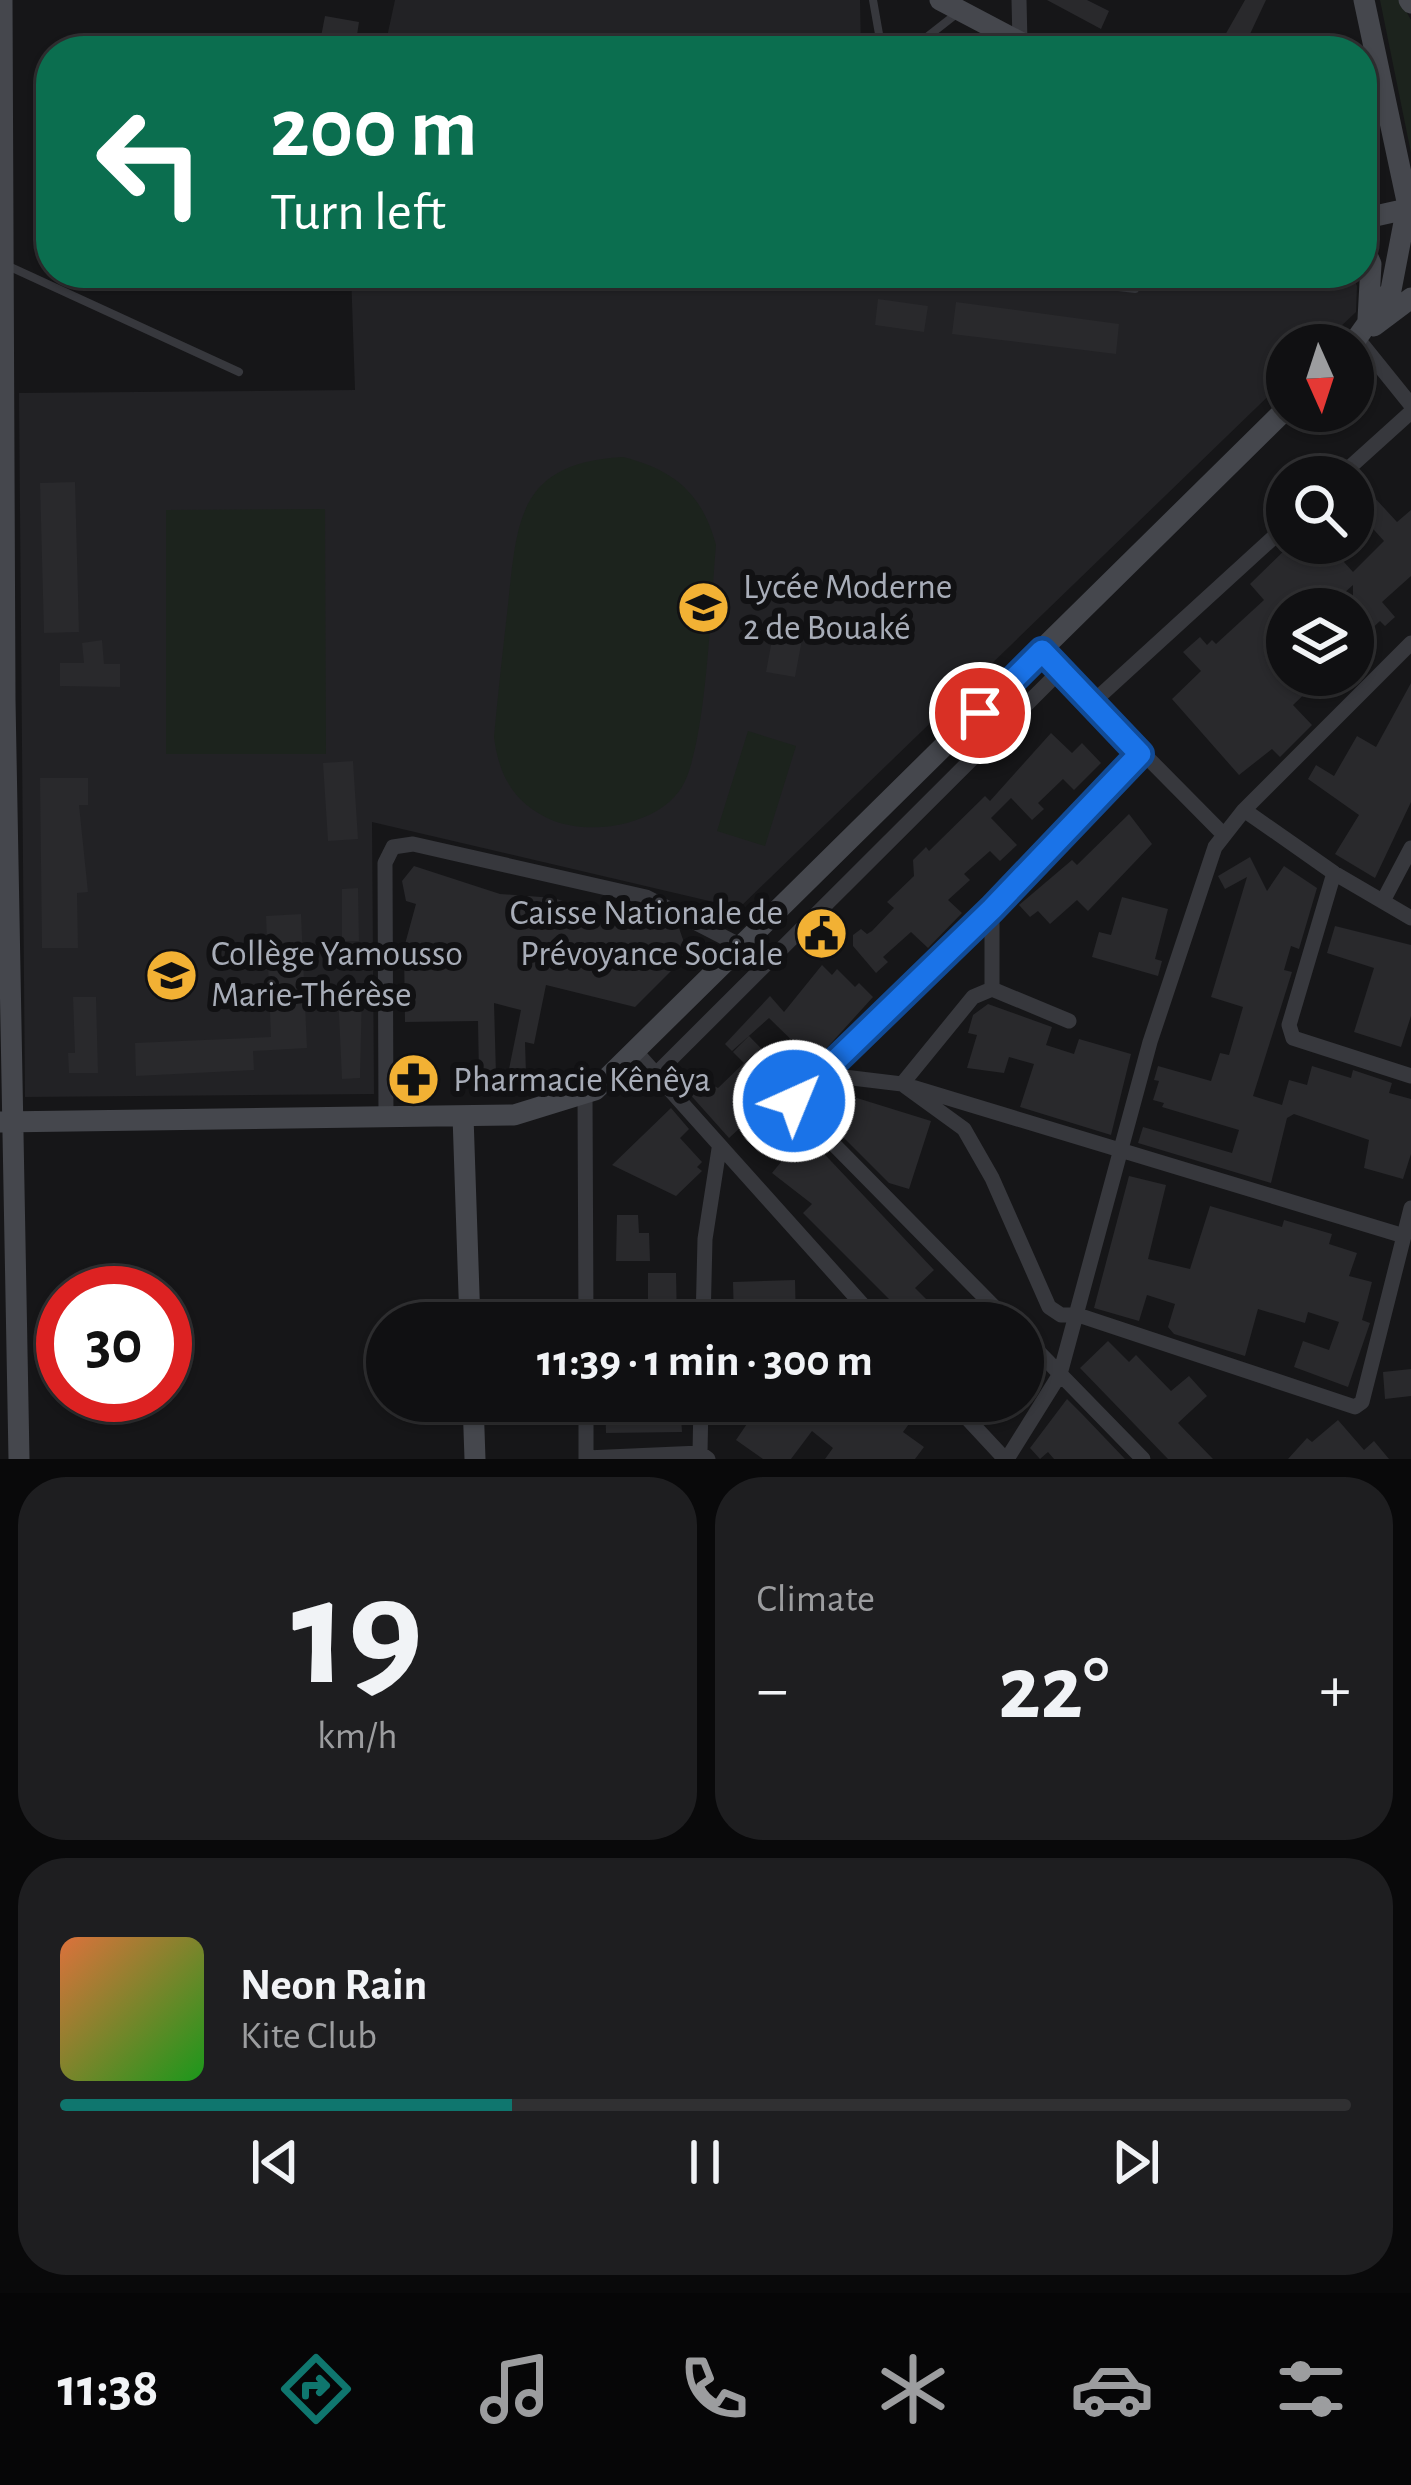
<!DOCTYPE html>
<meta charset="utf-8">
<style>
:root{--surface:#101012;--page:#1e1e20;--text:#f1f3f6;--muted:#9c9d9f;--line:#303032;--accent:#0f766e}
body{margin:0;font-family:"Alegreya Sans",sans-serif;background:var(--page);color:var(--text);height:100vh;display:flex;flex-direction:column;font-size:45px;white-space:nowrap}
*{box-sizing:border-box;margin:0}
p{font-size:39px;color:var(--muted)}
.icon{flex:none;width:66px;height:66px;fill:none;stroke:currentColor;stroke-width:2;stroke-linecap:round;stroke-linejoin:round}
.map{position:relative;height:1459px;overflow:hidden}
.drawer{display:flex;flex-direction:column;gap:18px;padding:18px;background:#09090a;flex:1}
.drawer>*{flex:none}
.hud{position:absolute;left:36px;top:36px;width:1341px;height:252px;border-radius:48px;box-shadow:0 3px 9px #0004,0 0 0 3px var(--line);background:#0b6e4f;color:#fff;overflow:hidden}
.needle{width:78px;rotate:177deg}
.controls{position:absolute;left:1266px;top:324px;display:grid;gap:24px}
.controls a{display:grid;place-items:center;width:108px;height:108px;border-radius:50%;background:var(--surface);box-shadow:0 3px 9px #0004,0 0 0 3px var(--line);font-size:60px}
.speed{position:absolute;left:36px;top:1266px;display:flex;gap:24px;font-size:60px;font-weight:700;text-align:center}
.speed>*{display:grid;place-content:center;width:156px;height:156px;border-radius:50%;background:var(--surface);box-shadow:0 3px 9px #0004,0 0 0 3px var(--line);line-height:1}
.speed .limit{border:18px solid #d22;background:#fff;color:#111}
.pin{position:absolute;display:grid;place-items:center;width:102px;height:102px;color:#fff;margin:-51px;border:6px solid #fff;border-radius:50%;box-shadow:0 3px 12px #0007}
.me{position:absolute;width:132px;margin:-66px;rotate:44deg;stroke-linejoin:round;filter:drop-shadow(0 0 9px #0008)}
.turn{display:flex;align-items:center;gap:42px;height:252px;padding:0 36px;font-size:54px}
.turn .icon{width:156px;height:156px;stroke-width:2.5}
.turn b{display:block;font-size:84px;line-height:102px}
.big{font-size:90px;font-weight:700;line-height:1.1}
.drawer .widget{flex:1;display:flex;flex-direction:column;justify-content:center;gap:18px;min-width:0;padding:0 42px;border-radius:48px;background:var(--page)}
.drawer .dial{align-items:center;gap:0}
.dial b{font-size:156px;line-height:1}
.song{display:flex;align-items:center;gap:36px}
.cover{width:144px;height:144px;border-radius:18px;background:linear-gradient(135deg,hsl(20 70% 55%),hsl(120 70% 35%))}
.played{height:12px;border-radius:6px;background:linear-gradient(90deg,var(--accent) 35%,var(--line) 35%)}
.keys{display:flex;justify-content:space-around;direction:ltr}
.heat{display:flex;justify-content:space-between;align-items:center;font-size:66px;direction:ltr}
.drawer .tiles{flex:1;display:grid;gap:18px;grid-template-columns:1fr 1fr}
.widget:last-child{grid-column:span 2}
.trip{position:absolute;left:366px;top:1302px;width:678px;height:120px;border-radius:60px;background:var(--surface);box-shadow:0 3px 9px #0004,0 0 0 3px var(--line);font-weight:700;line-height:120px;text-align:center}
.tabs{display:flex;height:192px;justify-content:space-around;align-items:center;background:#060607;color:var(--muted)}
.tabs .icon{width:84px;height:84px}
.tabs .selected{color:var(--accent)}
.tabs b{font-size:54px;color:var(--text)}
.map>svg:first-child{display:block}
</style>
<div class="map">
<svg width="1411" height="1459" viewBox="0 0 1411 1459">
<rect width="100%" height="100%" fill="#161618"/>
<path fill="#222225" d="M395 0H860L861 51H384Z
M351 273H1352L1357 286 1356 312 1321 345H1287V378L739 908 372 822 374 1094 25 1097 19 393 355 390Z"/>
<path fill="#1c231d" d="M1380 0H1400L1411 20V153Z
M623 457C674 470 702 493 716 545 711 598 707 752 680 790 667 808 648 817 627 823 605 829 575 829 554 821 515 805 499 777 494 737 498 693 503 649 508 605 517 518 519 463 623 457Z
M325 509 326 754H166V510Z
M748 731 796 746 765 846 717 831Z"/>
<path fill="#29292c" d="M1047 0H1087L1109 11 1101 29Z
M1245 0H1266L1242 51H1216Z
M325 16 359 22 355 48 320 42Z
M878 299 928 306 924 332 875 325Z
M956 302 1119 324 1116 354 952 334Z
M75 482 79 632 44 633 40 483Z
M1363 485 1397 522 1411 510V576L1382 602 1395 617 1385 626 1380 621 1353 646V585L1333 603 1325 597 1311 609H1287V675H1326L1325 688 1318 694 1312 687 1293 705 1312 725 1280 757 1272 749 1239 775 1172 699 1201 671 1183 652 1200 637 1207 645 1212 640 1216 644 1264 600 1250 584 1292 543H1342L1334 551 1353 572 1384 541 1366 521 1353 533V494Z
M774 629 803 634 795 677 766 672Z
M102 640 104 664H120V687L60 686V663H84L82 643Z
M1411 683V802L1375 878 1335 854 1359 815 1308 779 1316 765 1334 776 1357 736 1376 747Z
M1051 733 1072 753 1082 743 1101 763 1074 790 1063 779 1038 803 1044 809 1032 820 1011 798 991 818 1017 845 1000 861 990 851 964 874 970 880 948 900 962 913 928 948 911 932 883 957 888 962 876 973 853 946V935L861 929 867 934 872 931 894 908 887 902 914 876 913 860 926 847 929 851 985 796 990 801Z
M353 761 358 839 328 841 323 763Z
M40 778H88V805H79L88 892 77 893 78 948H42Z
M1129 814 1152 844 1088 911 1077 900 1050 924 1038 911 1030 917 1019 905 1072 860 1077 865Z
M1250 857 1267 891 1284 866 1317 888 1299 949 1291 946 1284 970 1292 972 1253 1096 1282 1105 1289 1080 1307 1085 1312 1066 1351 1078 1353 1070 1392 1083 1389 1093 1411 1099V1154L1403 1179 1364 1168 1369 1140 1294 1114 1287 1118 1271 1183 1138 1143 1143 1127 1232 1153 1239 1130 1162 1107 1164 1103 1153 1100 1159 1081 1154 1080 1158 1066 1211 1081 1220 1053 1229 1055 1243 1007 1211 997 1247 877 1225 889 1218 876Z
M414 866 500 894 554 898 606 916 679 928 688 954 635 1007 546 985 534 1044 525 1042 526 1074H508L521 1010 494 1003 496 1075H479L478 1021 405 1022 404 948 416 904 406 901 402 881Z
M358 888 359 941H342V889Z
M1122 897 1168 909 1155 959 1162 961 1158 976 1092 957 1099 932 1111 935Z
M301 914 307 1048 253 1051 254 1070 136 1076 135 1043 271 1037 266 916Z
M1335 926 1411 945V1016L1401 1047 1354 1032 1374 968 1327 953Z
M822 965 832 975 837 969 855 987 859 983 873 997 814 1062 769 1018 732 1051 725 1044 770 996 784 1012Z
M362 992 360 1078 342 1079 338 993Z
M73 997H96L98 1073H69L68 1053H75Z
M988 1004 1052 1027 1046 1045 1074 1054 1079 1039 1131 1054 1111 1135 1020 1107 1034 1064 1009 1057 1004 1073 967 1068 977 1035 968 1033 973 1015Z
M749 1036 792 1080 729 1138 687 1091 701 1079 718 1088 744 1063 733 1052Z
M844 1094 931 1121 909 1189 889 1183 834 1128Z
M671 1108 689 1129 680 1138 702 1162 697 1167 702 1171 676 1196 612 1165Z
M813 1142 934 1270 915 1288 950 1323H913L803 1213 812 1204 772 1173 790 1151 798 1157Z
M1129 1176 1166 1185 1148 1259 1190 1269 1210 1206 1282 1227 1284 1220 1332 1234 1329 1244 1357 1253 1349 1276 1372 1282 1362 1320 1370 1323 1348 1387 1294 1367 1303 1341 1329 1350 1339 1322 1308 1312 1305 1323 1258 1309 1245 1356 1174 1334 1168 1327 1175 1304 1147 1295 1139 1321 1094 1308Z
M617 1215H638L639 1233H649L650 1261H616Z
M648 1273H676L677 1323H648Z
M795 1280 796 1323 734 1320 733 1282Z
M1108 1341 1129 1362 1136 1355 1171 1391 1189 1376 1207 1396 1178 1423 1213 1459H1168L1080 1368Z
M1411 1369V1396L1385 1399 1383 1372Z
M1067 1399 1082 1414 1125 1459H1054L1048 1452 1040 1459 1030 1448Z
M605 1401H680L682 1432 606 1433Z
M778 1401H913L920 1409 903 1432 924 1447 915 1459H825L833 1448 812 1431 791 1459H763L736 1440 755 1412 765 1419Z
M1338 1420 1364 1450 1374 1441 1389 1459H1288L1307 1438 1312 1442Z"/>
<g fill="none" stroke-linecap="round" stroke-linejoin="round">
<path stroke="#37383d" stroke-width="8" d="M873 0 882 51
M909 51 955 15
M6 265 239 372
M1002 273 1135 289"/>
<path stroke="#37383d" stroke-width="15" d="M1019 0 1020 42
M1357 338 1411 405
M1339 477 1411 412
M1042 651 1222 833
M1092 703 1287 525
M1244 810 1334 873 1411 918
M1334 873 1289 1025 1293 1038 1411 1076
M1383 901 1411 848
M992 909V989L973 997 902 1084 964 1129 992 1178 1049 1307 1061 1315H1078L1355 1407 1362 1402 1411 1208
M992 989 1069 1021
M637 1053 879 1323
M819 1074 902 1084 1404 1236
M654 1076 1060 671
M585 1094 586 1323
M386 1118 385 863 393 847 413 844 646 897 743 947
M703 1323 705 1239 719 1149
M1010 1323 795 1105V1097L992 909 1140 754
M1023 1336 1143 1459
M951 1401 1005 1459
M700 1453 701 1401
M586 1458 700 1453 708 1459
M586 1459V1401
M1007 1459 1060 1374 1150 1042 1215 847 1244 810 1411 643"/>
<path stroke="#45474d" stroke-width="21" d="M2 0 5 700 19 1459
M940 0 1037 51
M1364 0 1411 220
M1409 0 1411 3
M1362 219 1411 208
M1362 244 1371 264 1368 319
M1374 326 1411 298
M1357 338 1391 290 1406 212
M463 1116 470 1323
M0 1122 514 1115 595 1090 1287 408
M473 1401 475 1459"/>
</g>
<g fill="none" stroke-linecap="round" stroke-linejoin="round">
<defs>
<path id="route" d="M794 1101 992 909 1140 754 1042 651 980 713"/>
</defs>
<use href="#route" stroke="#114b97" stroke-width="30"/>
<use href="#route" stroke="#1a73e8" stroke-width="21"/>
</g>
<defs>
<symbol id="school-disc" viewBox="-11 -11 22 22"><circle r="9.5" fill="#f2b134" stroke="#111113"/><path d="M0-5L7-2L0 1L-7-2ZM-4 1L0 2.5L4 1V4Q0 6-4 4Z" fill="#111"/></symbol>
<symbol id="civic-disc" viewBox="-11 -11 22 22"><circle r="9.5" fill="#f2b134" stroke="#111113"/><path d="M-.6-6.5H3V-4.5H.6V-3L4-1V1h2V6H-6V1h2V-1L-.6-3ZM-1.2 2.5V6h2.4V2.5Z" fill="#111"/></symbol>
<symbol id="pharmacy-disc" viewBox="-11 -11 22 22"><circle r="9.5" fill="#f2b134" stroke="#111113"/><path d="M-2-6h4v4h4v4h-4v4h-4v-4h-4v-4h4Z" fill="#111"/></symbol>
</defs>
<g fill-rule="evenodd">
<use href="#school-disc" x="674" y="578" width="59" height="59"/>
<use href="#civic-disc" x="792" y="904" width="59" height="59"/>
<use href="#school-disc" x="142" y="946" width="59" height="59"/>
<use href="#pharmacy-disc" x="384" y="1050" width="59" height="59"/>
</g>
<g text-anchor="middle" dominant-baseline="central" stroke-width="12" stroke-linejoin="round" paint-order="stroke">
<g font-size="36" fill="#a8adb8" stroke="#111113" text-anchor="start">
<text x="743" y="587">Lycée Moderne<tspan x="743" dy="41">2 de Bouaké</tspan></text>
<text x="783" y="913" text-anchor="end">Caisse Nationale de<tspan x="783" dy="41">Prévoyance Sociale</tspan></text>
<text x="211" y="954">Collège Yamousso<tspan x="211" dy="41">Marie-Thérèse</tspan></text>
<text x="453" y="1080">Pharmacie Kênêya</text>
</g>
</g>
</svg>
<div class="controls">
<a><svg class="needle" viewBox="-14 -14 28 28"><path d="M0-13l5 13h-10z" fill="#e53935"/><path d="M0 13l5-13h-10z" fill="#9c9d9f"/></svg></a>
<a><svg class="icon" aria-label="search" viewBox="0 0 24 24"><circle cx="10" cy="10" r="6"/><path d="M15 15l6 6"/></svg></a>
<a><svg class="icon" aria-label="layers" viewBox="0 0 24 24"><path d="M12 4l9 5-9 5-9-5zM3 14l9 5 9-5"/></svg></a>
</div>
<div class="speed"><div class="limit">30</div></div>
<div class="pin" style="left:980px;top:713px;background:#d93025"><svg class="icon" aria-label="arrive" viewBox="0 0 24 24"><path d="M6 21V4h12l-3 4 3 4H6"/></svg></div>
<svg class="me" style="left:794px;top:1101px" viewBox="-20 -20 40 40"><circle r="17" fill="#1a73e8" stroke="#fff" stroke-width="3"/><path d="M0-11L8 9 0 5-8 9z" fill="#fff"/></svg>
<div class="trip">11:39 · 1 min · 300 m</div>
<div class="hud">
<div class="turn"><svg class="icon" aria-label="left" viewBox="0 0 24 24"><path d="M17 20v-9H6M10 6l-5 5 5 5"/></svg><div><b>200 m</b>Turn left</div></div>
</div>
</div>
<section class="drawer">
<div class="tiles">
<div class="widget dial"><b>19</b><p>km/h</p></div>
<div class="widget"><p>Climate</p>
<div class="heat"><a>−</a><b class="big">22°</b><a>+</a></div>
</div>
<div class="widget">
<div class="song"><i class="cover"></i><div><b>Neon Rain</b><p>Kite Club</p></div></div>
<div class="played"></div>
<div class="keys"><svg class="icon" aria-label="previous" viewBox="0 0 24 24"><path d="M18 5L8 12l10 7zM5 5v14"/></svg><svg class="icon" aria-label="pause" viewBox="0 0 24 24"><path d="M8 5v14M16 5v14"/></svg><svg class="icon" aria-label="next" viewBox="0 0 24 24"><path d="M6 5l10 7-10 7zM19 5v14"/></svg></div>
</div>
</div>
</section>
<nav class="tabs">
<b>11:38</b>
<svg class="icon selected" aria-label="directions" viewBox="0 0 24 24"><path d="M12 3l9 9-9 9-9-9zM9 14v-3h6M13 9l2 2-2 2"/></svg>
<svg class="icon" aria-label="music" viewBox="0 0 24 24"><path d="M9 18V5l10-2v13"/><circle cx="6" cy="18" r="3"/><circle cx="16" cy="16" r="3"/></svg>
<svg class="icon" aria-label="phone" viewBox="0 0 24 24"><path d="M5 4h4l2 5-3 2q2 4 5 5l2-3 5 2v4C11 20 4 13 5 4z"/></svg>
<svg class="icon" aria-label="climate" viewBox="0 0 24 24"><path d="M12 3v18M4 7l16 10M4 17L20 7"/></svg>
<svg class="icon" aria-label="car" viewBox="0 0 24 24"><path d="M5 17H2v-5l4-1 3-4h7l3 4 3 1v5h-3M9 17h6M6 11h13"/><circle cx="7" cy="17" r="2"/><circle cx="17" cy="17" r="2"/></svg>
<svg class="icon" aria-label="filters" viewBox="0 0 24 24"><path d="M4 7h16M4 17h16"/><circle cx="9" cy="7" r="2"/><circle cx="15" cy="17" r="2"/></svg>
</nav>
